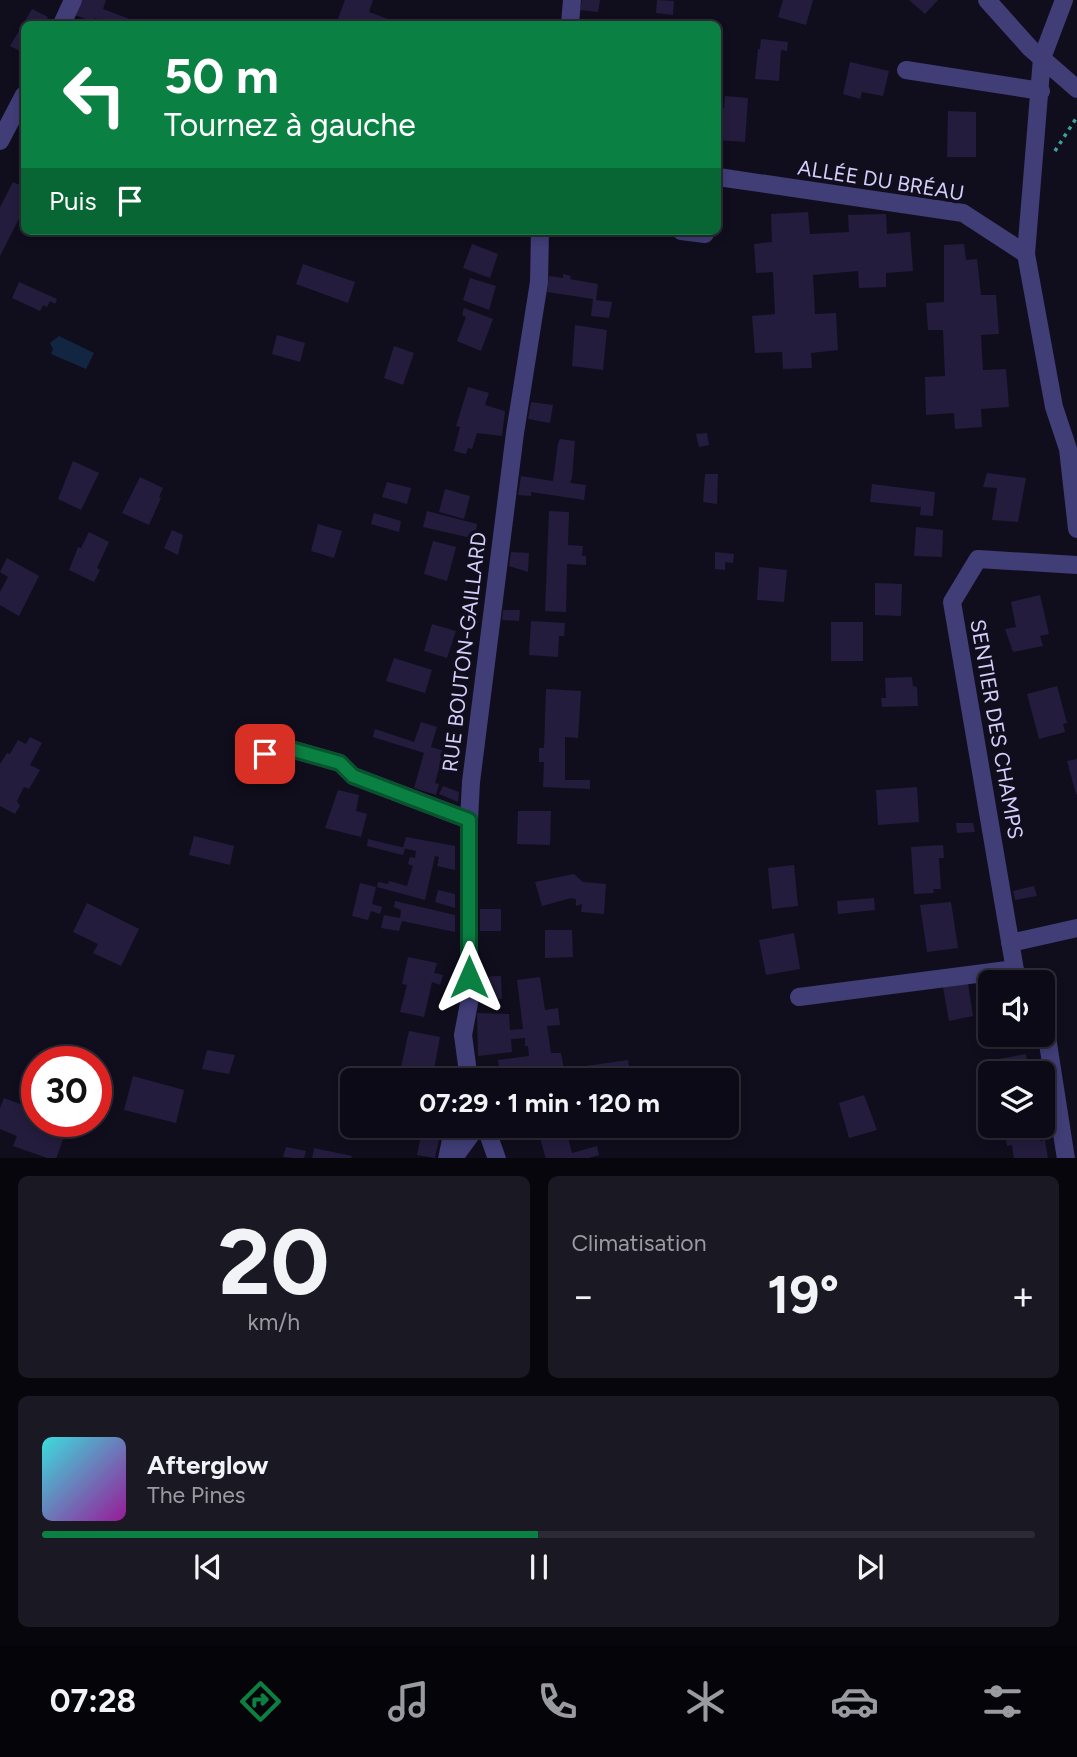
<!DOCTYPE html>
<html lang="fr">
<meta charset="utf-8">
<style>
:root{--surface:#0c0a16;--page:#1a1823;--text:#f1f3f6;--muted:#9a9aa1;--line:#2c2b35;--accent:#0b8043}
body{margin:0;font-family:Figtree,sans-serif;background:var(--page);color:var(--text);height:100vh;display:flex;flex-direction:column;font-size:26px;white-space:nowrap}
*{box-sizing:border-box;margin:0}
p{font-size:23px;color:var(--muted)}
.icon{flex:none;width:38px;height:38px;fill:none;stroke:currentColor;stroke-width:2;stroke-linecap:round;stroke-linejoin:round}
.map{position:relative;height:1158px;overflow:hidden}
.sheet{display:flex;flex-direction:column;gap:18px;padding:18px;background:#07060c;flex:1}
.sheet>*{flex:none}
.top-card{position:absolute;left:21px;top:21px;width:700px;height:214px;border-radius:10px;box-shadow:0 4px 10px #0003,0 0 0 2px var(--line);background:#0b8043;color:#fff;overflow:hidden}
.controls{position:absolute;left:978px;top:970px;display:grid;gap:14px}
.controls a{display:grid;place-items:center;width:77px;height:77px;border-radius:10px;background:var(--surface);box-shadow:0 4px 10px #0003,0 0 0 2px var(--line);font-size:35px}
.speed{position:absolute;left:21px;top:1046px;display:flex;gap:14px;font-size:35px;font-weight:700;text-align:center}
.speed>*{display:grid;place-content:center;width:91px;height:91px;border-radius:50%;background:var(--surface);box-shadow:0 4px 10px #0003,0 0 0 2px var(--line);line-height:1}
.speed .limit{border:10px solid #d22;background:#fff;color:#111}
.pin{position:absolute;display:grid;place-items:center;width:60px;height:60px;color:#fff;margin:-30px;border-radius:14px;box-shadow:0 4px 10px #0006}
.me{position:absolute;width:77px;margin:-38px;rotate:0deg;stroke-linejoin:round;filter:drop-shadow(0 0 5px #0008)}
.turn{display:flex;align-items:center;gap:24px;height:147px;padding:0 28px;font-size:32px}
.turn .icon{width:91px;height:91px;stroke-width:2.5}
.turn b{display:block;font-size:49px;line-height:60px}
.then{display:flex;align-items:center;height:66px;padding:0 28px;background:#0003;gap:14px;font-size:26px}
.big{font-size:52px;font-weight:700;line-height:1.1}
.sheet .tile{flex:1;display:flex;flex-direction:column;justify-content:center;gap:10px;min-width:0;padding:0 24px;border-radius:10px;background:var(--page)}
.sheet .dial{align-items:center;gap:0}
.dial b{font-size:91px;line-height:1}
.song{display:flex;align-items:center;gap:21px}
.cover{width:84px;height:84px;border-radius:10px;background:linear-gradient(135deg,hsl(180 70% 55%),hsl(300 70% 35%))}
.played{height:7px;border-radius:4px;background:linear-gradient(90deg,var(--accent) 50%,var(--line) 50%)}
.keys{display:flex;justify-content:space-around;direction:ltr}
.heat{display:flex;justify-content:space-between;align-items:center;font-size:38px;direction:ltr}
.sheet .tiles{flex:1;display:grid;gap:18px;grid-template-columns:1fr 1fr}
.tile:last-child{grid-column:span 2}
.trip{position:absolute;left:340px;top:1068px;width:399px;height:70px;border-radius:10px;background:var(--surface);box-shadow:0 4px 10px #0003,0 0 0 2px var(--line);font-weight:700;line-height:70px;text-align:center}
.dock{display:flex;height:112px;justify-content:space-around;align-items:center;background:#050409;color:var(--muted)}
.dock .icon{width:49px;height:49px}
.dock .current{color:var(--accent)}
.dock b{font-size:32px;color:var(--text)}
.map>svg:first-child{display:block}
</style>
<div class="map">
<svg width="1077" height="1159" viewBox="0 0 1077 1159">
<rect width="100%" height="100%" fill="#100e1d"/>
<path fill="#122541" d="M59 336 94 353 86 369 51 354 53 349 50 343Z"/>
<path fill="#231c3c" d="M82 0H106L103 9 135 21 134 24H101L102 21 95 18 94 22 75 15Z
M345 0H373L369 12 388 19 386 24H336Z
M582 0H600L598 12 580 10Z
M657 0 674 1 673 15 656 13Z
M783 0H813L806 25 778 17Z
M909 0H938L925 14Z
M32 9 48 17 44 24H24V53L10 46Z
M761 39 788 42 787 51 781 50 779 81 755 79 758 49H760Z
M850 62 889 71 883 96 862 92 860 99 843 94Z
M725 96 748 98 745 142 718 140 721 108H724Z
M948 111 976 112V157H947Z
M13 182 24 187V209L0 256V207Z
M808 212 810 234 849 232 848 215 886 214 887 234 910 232 913 271 886 273V287L859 288 858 271 813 275 815 314 836 313 838 350 811 353 812 368 783 369 782 352 755 353 752 316 775 314 773 272 756 273 754 244 772 242 771 214Z
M472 244 498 254 490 278 463 268Z
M964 244 966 260 977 259 981 295H996L999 334 981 335 983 370 1006 369 1009 407 981 409 982 427 955 429 954 413 926 415 925 377 945 376 943 330H928L926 303 944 302V245Z
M303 264 355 282 348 303 296 284Z
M563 274 571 276 570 279 598 284 596 300 612 302 609 318 591 316 593 299 547 292 549 276 563 278Z
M470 278 496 286 489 310 463 300Z
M19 282 57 299 55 304 50 301 47 307 43 305 40 311 12 298Z
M464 308 493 319 481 351 457 341 466 317 462 315Z
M575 325 607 330 603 370 572 366Z
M277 335 305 343 300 362 272 354Z
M394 346 414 353 403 385 384 378Z
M468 387 489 393 485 405 505 411 502 436 477 433 472 449 468 448 466 454 454 451 460 427 456 426Z
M531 402 553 405 550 423 528 419Z
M707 433 709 445 699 447 696 434Z
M560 439 575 441 572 478 570 483 586 485 584 500 531 492V496L518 495 521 476 553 481 558 444Z
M73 461 99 473 81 510 58 499Z
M987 473 1026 478 1018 522 992 520 997 488 983 487Z
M705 474H718L717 504 703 502Z
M140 477 163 488 159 497 161 498 149 525 122 513Z
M387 482 411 488 407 504 382 497Z
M872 484 935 492 933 516 920 515 921 507 870 502Z
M445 489 470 496 464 519 439 512Z
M427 511 477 524 475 535 472 534 471 538 423 527Z
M549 511 569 512 568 545 583 546 582 556H586V565L567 564 566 612 545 611Z
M374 513 401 521 399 532 371 524Z
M318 524 342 531 334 558 311 551Z
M916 527 943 530 942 557 914 556Z
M172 530 183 535 178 555 164 548Z
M89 532 109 542 97 568 100 570 94 582 69 570 78 547 81 548Z
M433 541 456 547 447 581 424 574Z
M511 552 529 553 528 572 509 566Z
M715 552 734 554 733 563 725 562V570L715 569Z
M7 558 39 576 19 616 0 605V592L8 577 0 572Z
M759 567 787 570 784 602 757 600Z
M875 583 902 584 901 616 875 615Z
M1040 595 1049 634 1040 636 1043 646 1013 652 1005 629 1016 627 1011 602Z
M503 610H520L519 621 502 620Z
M531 621 565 623 564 636H559L558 657 529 655Z
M831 622H863V661H831Z
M432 624 456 631 447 658 424 651Z
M394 658 432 670 425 693 386 681Z
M912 677 913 686 917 687 918 706 882 707 881 698H886L885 678Z
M1057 686 1067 723 1063 724 1065 732 1039 739 1027 694Z
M546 689 581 691 578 738 565 737V780H590V789L543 787 544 762H539V748H544Z
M421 722 437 727 431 747 444 751 435 783 439 784 436 795 414 788 424 753 373 737 375 729 414 742Z
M30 737 42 743 30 765 40 770 29 789 24 787 17 801 20 806 15 814 0 806V764L7 753 10 754 18 740 26 744Z
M1077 759V794H1076L1067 761Z
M443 786 459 792 458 802 439 794Z
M917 787 919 822 878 825 876 790Z
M338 790 359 795 356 811 367 814 361 837 325 828Z
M518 811H551L550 845 517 844Z
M956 823H973L975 832 957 833Z
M194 836 234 846 230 865 189 855Z
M406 837 455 846V870L437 866 439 857 435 856 425 900 377 887 378 882 388 884 389 881 407 886 413 866 408 864 410 857 415 858 416 851 403 848Z
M368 839 405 848 403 855 367 846Z
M943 845 944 858H939L941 889H933L934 893 914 894 911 847Z
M794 865 798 906 772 909 768 868Z
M574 874 583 882 606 884 604 914 581 912 582 904 576 906V899L571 898 542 906 535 882Z
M360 883 376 887 372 904 382 907 380 914 371 911 368 920 352 916Z
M1034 886 1037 896 1015 900 1013 891Z
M438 890 455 894V908L435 902Z
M874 898 875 910 838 914 837 901Z
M395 901 455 915V932L402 921 399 931 381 928 384 915 400 918 401 910 394 907Z
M951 902 958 948 927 952 920 905Z
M87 903 139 929 121 966 93 953 98 944 73 932Z
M480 909H501V931H480Z
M545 930H572L573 957 545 958Z
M794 933 800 969 766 975 759 940Z
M408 957 437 963 434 973 443 975 440 985 432 982 424 1017 400 1012 407 985 402 984Z
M501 976 502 999H477V977Z
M540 977 545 1010 558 1008 560 1025 547 1026 551 1053H561L564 1069 628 1060 631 1078 501 1080 498 1060 529 1056 528 1046H525V1038L511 1039 512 1052 478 1056 477 1013 509 1014 510 1030 523 1029 517 980Z
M968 983 973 1016 949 1021 943 987Z
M409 1031 440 1037 432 1080H398Z
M207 1050 235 1055 229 1074 202 1069Z
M1026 1054 1029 1073H996L993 1060Z
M133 1076 184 1090 176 1123 124 1110Z
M864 1095 877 1130 849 1138 839 1103Z
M4 1098 28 1107 25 1114 37 1118V1122L69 1123 56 1159H50L13 1146 17 1136 0 1129V1108Z
M501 1125H522L523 1130 517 1131 519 1137 506 1140Z
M558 1125H565L572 1153 597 1146 599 1155 585 1159H546L538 1131Z
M1004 1125H1037L1040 1141 1045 1140 1048 1159H1014L1012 1145 1007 1146Z
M421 1135 439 1139 435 1158 417 1155Z
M286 1147 306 1151 304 1159 283 1157Z
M314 1148 352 1156 351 1159H312Z"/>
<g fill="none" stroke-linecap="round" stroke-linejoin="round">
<path stroke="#39a49e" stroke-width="3.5" stroke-dasharray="3.5 5" stroke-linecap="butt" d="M1055 151 1077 117"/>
<path stroke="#403d77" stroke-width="18" d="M987 0 1030 48 1077 89
M1064 0 1042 58 1026 254 1054 407 1068 449 1077 529
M62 24 73 0
M570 24 572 0
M906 70 1041 91
M0 141 24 95
M718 177 963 213 1026 254
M681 231 705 234V231
M244 760 287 748 340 763 353 776 469 820
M1010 943 1077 928
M1017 982 952 602 978 559 1077 565
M799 997 1015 969
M1043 1030 1047 1037 1066 1159
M469 1080 463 1035 469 1003V820L471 782 515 433 539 282 540 231
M485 1125 497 1159
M447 1159 454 1125
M453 1159 478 1125"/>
</g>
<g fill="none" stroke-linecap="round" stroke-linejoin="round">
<defs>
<path id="route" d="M265 754 287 748 340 763 353 776 469 820V977"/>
</defs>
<use href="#route" stroke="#07532c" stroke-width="18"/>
<use href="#route" stroke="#0b8043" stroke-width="12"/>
</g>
<g text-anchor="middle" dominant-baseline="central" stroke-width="7" stroke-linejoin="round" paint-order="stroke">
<g font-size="21" fill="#d4cefa" stroke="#100e1d">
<text transform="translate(881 180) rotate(9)">ALLÉE DU BRÉAU</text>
<text transform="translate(464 652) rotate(-83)">RUE BOUTON-GAILLARD</text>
<text transform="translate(997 729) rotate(80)">SENTIER DES CHAMPS</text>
</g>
</g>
</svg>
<div class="controls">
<a><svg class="icon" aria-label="sound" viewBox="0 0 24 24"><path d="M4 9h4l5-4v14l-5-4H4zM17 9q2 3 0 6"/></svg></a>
<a><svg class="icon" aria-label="layers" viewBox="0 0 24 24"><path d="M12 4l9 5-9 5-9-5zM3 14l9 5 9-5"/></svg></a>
</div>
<div class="speed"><div class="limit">30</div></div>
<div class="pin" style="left:265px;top:754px;background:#d93025"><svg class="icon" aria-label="arrive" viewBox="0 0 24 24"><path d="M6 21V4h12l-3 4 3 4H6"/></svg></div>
<svg class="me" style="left:469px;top:977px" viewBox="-20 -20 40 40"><path d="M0-17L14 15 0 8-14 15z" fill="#0b8043" stroke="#fff" stroke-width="4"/></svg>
<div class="trip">07:29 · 1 min · 120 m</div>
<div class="top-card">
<div class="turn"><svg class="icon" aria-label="left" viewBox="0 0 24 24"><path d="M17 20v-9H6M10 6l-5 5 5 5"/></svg><div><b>50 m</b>Tournez à gauche</div></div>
<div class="then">Puis<svg class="icon" aria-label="arrive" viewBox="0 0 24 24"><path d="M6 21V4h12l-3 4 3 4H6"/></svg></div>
</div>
</div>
<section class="sheet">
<div class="tiles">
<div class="tile dial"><b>20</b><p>km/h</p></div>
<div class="tile"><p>Climatisation</p>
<div class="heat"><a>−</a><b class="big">19°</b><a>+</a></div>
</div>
<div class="tile">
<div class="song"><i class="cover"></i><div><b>Afterglow</b><p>The Pines</p></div></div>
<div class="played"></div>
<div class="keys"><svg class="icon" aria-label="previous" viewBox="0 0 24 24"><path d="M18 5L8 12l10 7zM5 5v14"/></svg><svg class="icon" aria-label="pause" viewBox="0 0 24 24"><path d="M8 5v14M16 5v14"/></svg><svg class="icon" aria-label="next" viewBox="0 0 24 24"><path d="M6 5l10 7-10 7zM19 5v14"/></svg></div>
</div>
</div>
</section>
<nav class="dock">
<b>07:28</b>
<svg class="icon current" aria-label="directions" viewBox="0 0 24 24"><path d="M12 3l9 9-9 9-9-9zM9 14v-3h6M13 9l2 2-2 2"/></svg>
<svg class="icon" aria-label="music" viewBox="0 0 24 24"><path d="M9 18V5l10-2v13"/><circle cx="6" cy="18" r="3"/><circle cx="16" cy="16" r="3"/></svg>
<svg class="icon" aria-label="phone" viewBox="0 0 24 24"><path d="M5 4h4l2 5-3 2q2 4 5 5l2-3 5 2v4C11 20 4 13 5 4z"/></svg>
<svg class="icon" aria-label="climate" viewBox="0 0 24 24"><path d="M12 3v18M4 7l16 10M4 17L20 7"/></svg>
<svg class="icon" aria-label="car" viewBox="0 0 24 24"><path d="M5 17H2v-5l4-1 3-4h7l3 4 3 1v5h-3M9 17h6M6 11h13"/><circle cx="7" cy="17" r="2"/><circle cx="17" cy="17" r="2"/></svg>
<svg class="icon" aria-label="filters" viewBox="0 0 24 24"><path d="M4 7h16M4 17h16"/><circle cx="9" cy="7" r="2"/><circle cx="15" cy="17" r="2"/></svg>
</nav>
